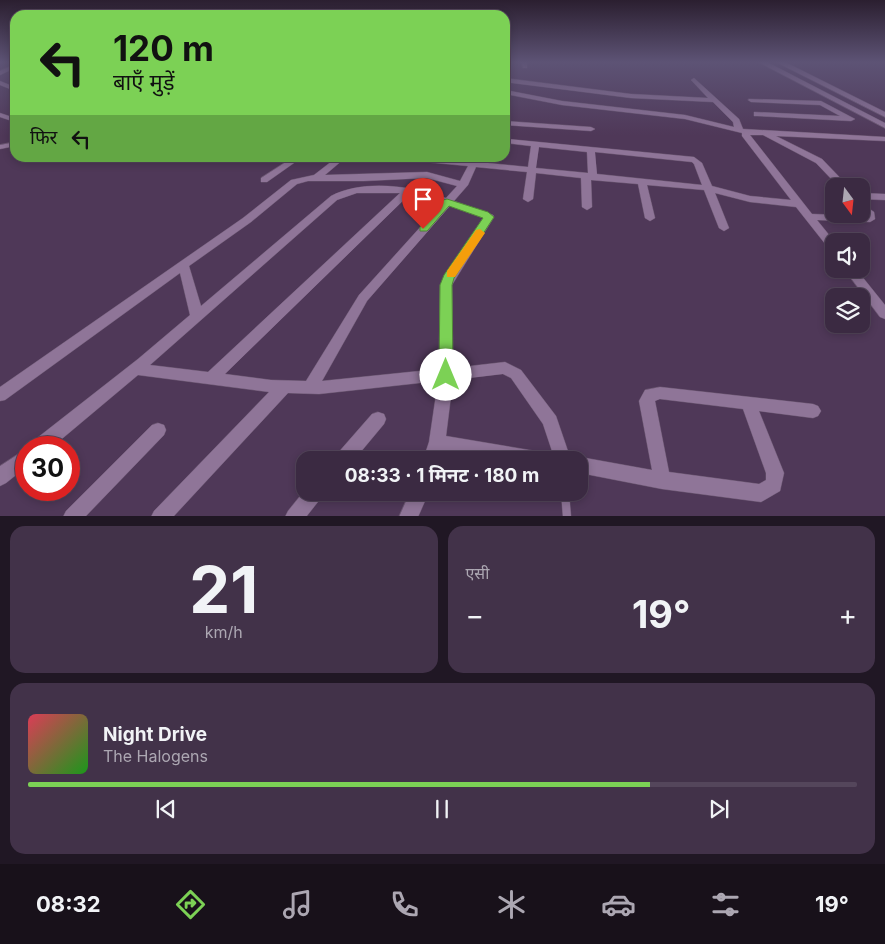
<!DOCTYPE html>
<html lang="hi">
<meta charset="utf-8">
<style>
:root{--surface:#3b2a42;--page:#423249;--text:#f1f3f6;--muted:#aca7b2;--line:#54465b;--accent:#7cd155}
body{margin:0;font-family:Inter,"Noto Sans Devanagari",sans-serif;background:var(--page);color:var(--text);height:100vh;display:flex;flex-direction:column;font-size:19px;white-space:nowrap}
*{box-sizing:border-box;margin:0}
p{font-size:16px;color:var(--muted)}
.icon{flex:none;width:28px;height:28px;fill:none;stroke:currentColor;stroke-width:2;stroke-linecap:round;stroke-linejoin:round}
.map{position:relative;height:516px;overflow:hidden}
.side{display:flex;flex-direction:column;gap:10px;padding:10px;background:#201724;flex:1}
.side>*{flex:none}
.top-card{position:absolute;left:10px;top:10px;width:500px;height:152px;border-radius:15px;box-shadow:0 2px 8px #0003,0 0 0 1px var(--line);background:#7cd155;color:#111;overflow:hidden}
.needle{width:32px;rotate:165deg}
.controls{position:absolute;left:825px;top:178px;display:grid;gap:10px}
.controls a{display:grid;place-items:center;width:45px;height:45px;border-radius:10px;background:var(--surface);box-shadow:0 2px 8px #0003,0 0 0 1px var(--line);font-size:25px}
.speed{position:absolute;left:15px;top:436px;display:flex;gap:10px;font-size:25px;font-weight:700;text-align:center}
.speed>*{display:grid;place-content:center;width:65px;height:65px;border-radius:50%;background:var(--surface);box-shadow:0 2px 8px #0003,0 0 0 1px var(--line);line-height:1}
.speed .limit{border:8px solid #d22;background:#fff;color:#111}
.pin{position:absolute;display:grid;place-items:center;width:42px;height:42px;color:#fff;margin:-51px -21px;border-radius:50% 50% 50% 0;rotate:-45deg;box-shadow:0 0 5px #0007}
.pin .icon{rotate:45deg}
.me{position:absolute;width:55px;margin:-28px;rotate:0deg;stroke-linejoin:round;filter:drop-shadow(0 0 4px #0008)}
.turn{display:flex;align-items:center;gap:18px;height:105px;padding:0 20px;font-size:22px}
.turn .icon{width:65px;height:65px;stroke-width:2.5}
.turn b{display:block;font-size:35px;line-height:42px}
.then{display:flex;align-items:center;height:48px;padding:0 20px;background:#0003;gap:10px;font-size:19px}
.big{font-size:38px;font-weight:700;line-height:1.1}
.side .widget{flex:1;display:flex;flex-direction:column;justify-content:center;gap:8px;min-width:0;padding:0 18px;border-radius:15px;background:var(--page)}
.side .dial{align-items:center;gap:0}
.dial b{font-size:65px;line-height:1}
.song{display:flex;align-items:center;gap:15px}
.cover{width:60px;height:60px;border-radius:8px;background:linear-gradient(135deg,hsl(350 70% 55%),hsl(120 70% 35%))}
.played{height:5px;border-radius:2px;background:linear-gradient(90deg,var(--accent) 75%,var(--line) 75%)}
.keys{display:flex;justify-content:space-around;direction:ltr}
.heat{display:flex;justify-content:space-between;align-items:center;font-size:28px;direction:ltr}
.side .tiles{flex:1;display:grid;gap:10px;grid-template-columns:1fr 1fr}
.widget:last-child{grid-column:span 2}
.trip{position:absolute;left:296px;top:451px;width:292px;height:50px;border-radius:15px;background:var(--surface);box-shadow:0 2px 8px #0003,0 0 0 1px var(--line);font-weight:700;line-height:50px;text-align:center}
.menu{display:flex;height:80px;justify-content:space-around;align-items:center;background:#18111a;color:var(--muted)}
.menu .icon{width:35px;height:35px}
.menu .selected{color:var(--accent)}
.menu b{font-size:22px;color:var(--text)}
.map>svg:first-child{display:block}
</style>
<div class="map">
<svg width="885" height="517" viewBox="0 0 885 517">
<rect width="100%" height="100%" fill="#4f3858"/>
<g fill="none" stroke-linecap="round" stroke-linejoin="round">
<defs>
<path id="lane" d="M565 492 567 517"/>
<path id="street" d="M521 62H527V68H523Z
M758 62H767L885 123V128Z
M776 62H785L885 112V117Z
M15 64V68L0 75V71Z
M505 78 631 94 708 98 692 81 691 80 694 78 739 119 743 129 885 137V141L776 136 822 159 848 186H838L816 163 763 135H750L812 214 865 216 861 211V203L874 212 875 219 870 222 817 220 834 241V251L830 250 796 207 750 202 715 193 729 228 724 231 719 228 704 190 647 185 655 218 650 221 645 218 638 184 591 180 592 207 587 210 582 207 581 178 536 173 533 199 528 202 523 199 527 172 476 167 468 185 454 201 493 215 494 217 452 285 453 368 505 362 521 370 556 416 571 460H499L442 451 439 460H423L429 442 438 381 319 394 288 393 173 517H151L154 511 269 392 138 375 51 448H30L32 442 138 359 190 315 180 273 5 400 0 401V387L243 218 291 180 314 175 336 158H345L325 175 427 172 460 181 468 166 414 161 410 158H434L470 161 472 158H480L478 162 528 167 531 146 505 143V139H507L694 157 702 163 712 186 750 196 791 200 742 136V133L685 119 562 105 505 94V90L562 101 685 115 734 127 733 122 713 102 631 98 505 82ZM539 147 587 152 588 173 536 168ZM595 152 692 162 694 164 702 185 597 174ZM427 178 457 186 446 198C412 186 364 179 331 196L201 306 189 266 251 222 297 184 308 181H364ZM357 193H400L208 372 150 365 337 200ZM411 193 442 203 359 295 306 381 271 380 225 374ZM450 206 483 218 440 285 439 369 322 381 367 301ZM503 374 511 378 543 424 553 454 446 436 453 380Z
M0 81 15 87V91L0 85Z
M749 99 821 101 855 119 851 121 757 116H754V112L840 116 820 105 751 102 748 100Z
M0 113 15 118V122L0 117Z
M505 121 591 127 595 129 591 131 505 125Z
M15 142V146L0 149V145Z
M210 158H219L213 162 210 161Z
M292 158H301L267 182H261V178Z
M861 193 885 194V200L861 199Z
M844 269H856L885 305V319L880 317Z
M660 387 813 404 818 406 821 411 818 416 813 418 759 411 784 473 780 491 761 502 662 489 580 473V460H574L580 457 652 470 639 401 645 390ZM660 399 743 409 766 473V480L759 484 669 472 655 401Z
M378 412 384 414 386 419 384 424 354 460H335L337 454 372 414Z
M158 423 164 425 166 430 164 435 85 517H63L66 511 152 425Z
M26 449V467L6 483 0 486V466Z
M305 490V492H324L321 498 306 517H285L288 511Z
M410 492H429L418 517H399Z"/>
</defs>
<use href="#lane" stroke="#6a5670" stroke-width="9"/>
<use href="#street" stroke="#6a5670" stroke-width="1"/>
<use href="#lane" stroke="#8f7598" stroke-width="8"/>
<use href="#street" fill="#8f7598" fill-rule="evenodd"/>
</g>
<path fill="#6e3e40" d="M113 158H121L114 160Z"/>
<linearGradient id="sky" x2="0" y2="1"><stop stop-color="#2b1f30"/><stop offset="0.46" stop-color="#5d5375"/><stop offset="1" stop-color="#5d5375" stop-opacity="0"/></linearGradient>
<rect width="885" height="135" fill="url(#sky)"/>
<path fill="#7cd155" stroke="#518837" d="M447 199 488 212 494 217 454 278 452 285 453 375 451 379 446 381 441 379 439 375 440 285 444 275 483 218 449 206 427 231H420V227L443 200Z"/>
<path fill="#f59e0b" d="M480 229 485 233 455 277H447V271L476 230Z"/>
</svg>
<div class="controls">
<a><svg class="needle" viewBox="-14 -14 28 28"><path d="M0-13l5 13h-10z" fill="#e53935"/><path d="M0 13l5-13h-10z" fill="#aca7b2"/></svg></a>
<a><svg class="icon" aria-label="sound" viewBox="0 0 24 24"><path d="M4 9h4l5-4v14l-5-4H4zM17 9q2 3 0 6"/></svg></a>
<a><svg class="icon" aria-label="layers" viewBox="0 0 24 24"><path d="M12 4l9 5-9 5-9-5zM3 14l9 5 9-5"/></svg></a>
</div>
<div class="speed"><div class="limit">30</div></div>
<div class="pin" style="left:423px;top:229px;background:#d93025"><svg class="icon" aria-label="arrive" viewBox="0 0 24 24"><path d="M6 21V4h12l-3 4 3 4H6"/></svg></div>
<svg class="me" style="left:446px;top:375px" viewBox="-20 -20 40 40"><circle r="19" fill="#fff"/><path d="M0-13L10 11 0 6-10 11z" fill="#7cd155"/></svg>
<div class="trip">08:33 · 1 मिनट · 180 m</div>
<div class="top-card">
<div class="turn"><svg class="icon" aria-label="left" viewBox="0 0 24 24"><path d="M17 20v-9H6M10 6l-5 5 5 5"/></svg><div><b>120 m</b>बाएँ मुड़ें</div></div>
<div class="then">फिर<svg class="icon" aria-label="left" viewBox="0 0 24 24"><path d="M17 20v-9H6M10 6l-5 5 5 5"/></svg></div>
</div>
</div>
<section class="side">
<div class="tiles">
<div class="widget dial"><b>21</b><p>km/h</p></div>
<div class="widget"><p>एसी</p>
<div class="heat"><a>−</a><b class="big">19°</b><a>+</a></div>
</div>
<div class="widget">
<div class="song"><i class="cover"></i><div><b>Night Drive</b><p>The Halogens</p></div></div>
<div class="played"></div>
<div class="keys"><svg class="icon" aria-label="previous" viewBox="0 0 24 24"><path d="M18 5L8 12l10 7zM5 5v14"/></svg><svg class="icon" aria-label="pause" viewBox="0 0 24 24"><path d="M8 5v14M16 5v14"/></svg><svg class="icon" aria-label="next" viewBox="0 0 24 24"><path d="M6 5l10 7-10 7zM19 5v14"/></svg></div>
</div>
</div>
</section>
<nav class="menu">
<b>08:32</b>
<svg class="icon selected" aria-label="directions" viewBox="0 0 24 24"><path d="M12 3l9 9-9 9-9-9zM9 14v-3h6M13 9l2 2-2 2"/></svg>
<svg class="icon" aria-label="music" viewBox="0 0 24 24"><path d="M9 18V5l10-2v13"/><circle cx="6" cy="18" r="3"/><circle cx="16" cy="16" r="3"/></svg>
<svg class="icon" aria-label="phone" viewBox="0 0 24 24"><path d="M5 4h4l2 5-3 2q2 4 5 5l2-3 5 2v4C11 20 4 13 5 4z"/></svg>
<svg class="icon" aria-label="climate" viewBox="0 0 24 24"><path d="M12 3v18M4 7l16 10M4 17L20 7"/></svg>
<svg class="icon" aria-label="car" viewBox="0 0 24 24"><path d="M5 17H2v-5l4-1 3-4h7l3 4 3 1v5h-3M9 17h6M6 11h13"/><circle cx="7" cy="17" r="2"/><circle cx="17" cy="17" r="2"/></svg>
<svg class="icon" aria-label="filters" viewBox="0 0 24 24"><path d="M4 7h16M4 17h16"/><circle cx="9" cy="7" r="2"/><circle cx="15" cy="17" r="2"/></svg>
<b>19°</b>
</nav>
